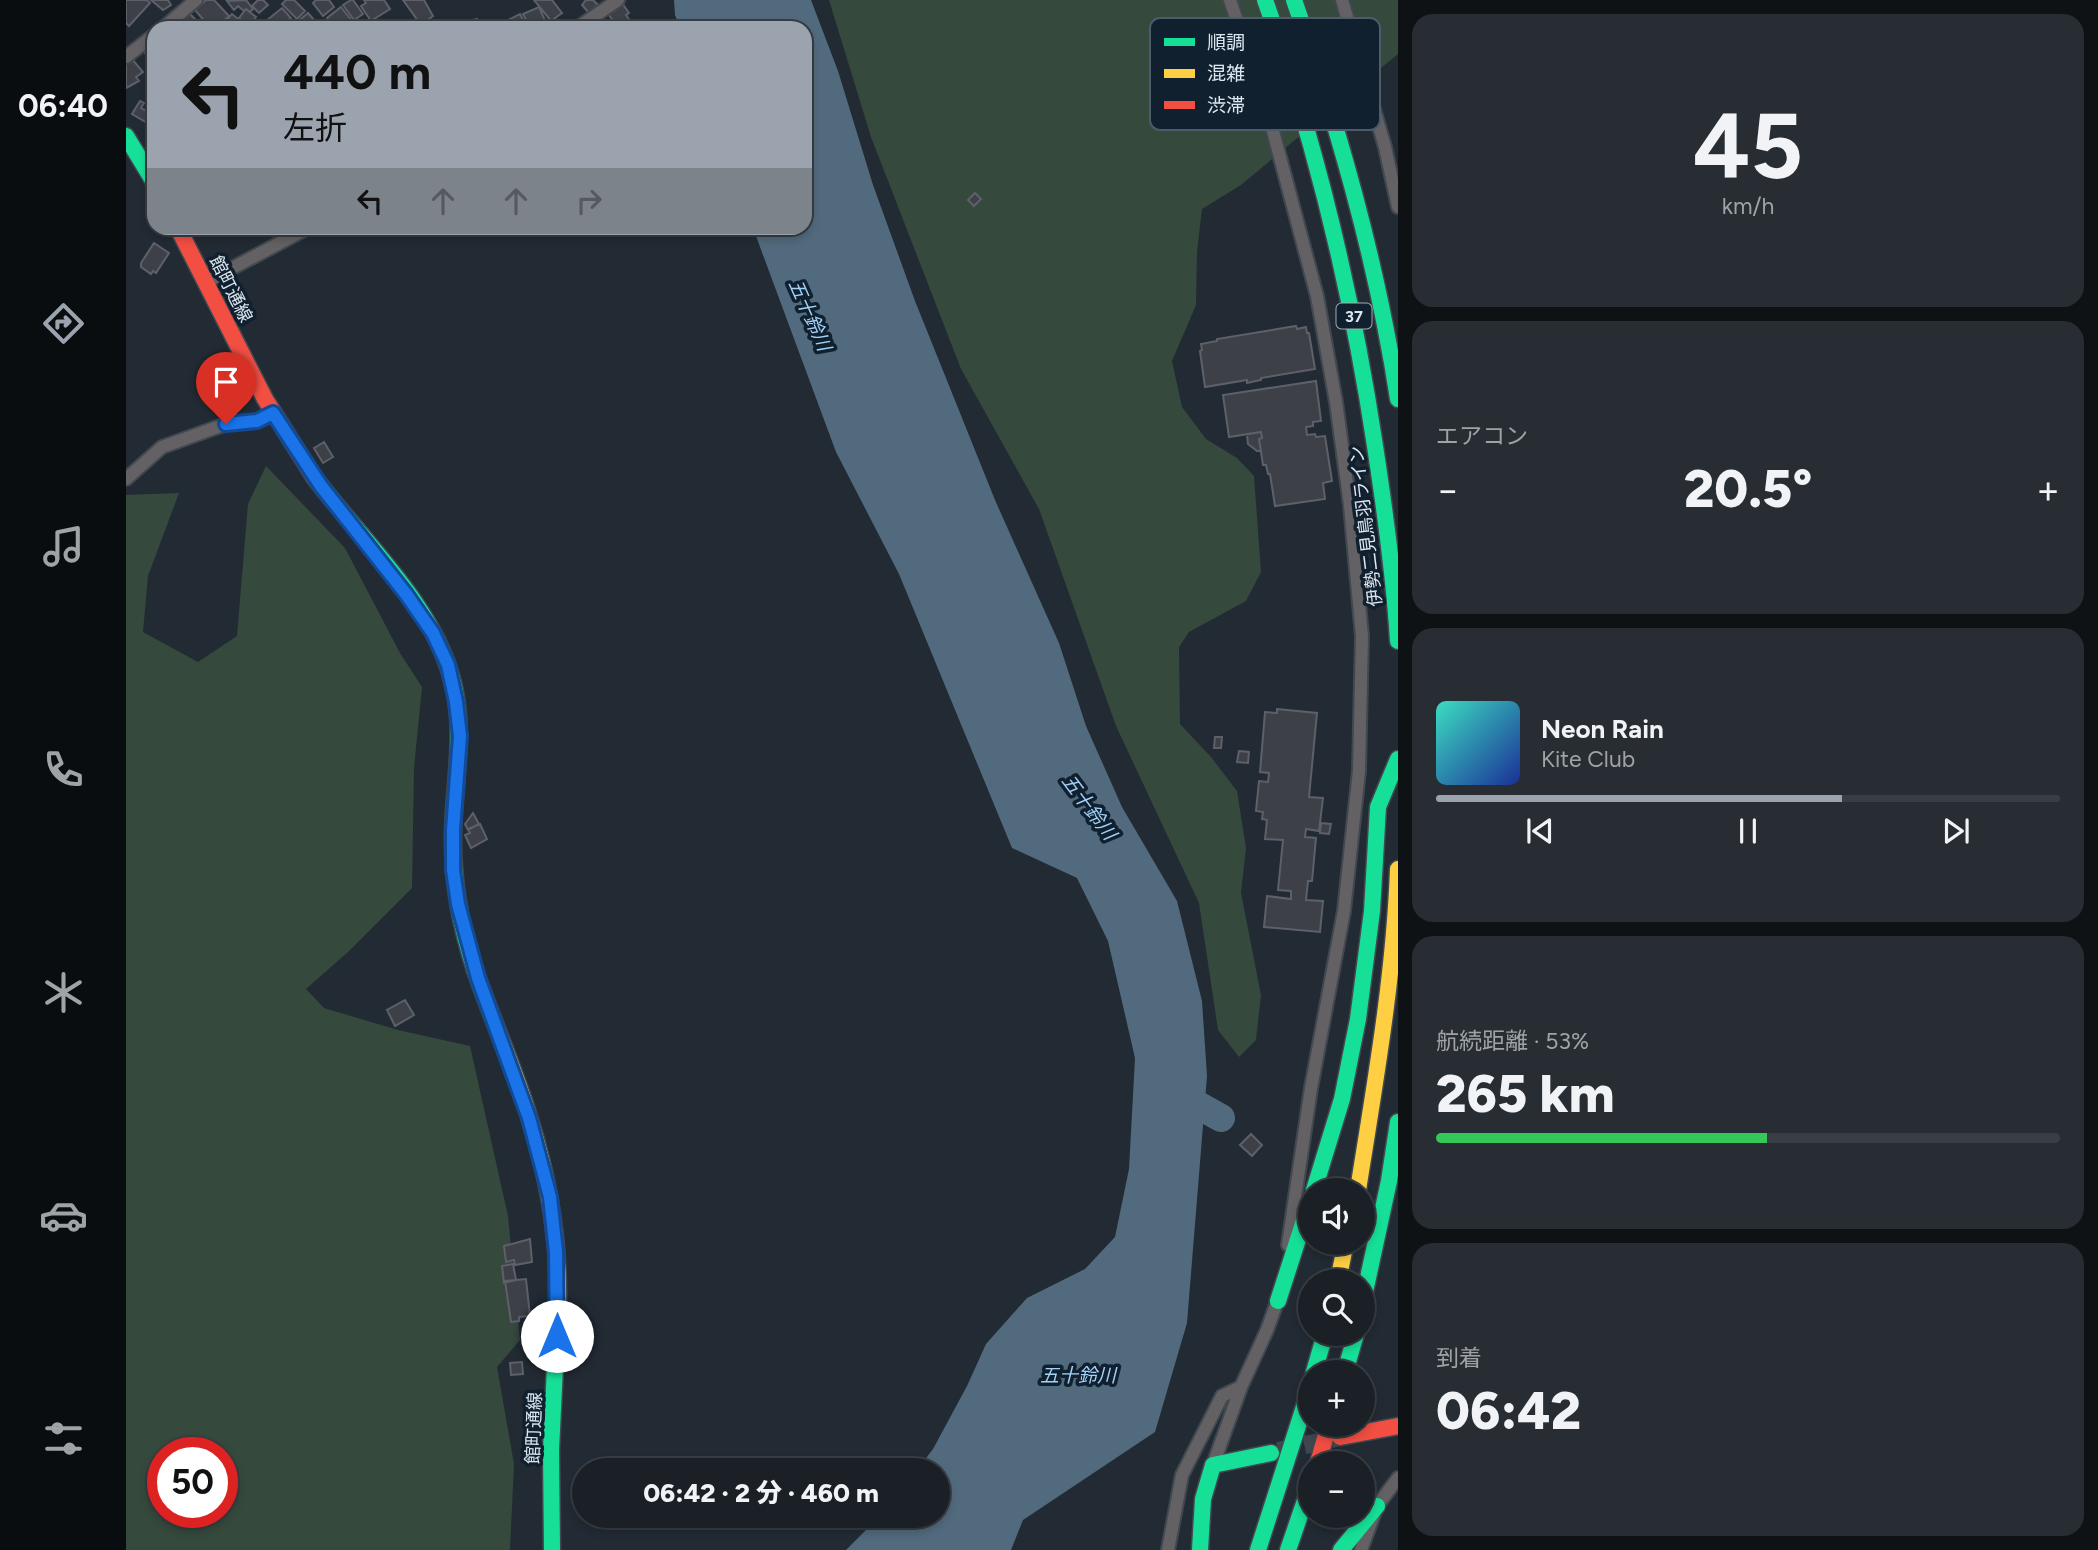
<!DOCTYPE html>
<html lang="ja">
<meta charset="utf-8">
<style>
:root{--surface:#1a2026;--page:#272d32;--text:#f1f3f6;--muted:#9fa3a7;--line:#383e43;--accent:#9ba4ae}
body{margin:0;font-family:Figtree,"Noto Sans JP",sans-serif;background:var(--page);color:var(--text);height:100vh;display:flex;flex-direction:column;font-size:26px;white-space:nowrap}
*{box-sizing:border-box;margin:0}
p{font-size:23px;color:var(--muted)}
.icon{flex:none;width:38px;height:38px;fill:none;stroke:currentColor;stroke-width:2;stroke-linecap:round;stroke-linejoin:round}
.map{position:relative;flex:1;overflow:hidden}
.panel{display:flex;flex-direction:column;gap:14px;padding:14px;background:#0e1215;width:700px}
.panel>*{flex:none}
.guide{position:absolute;left:21px;top:21px;width:665px;height:214px;border-radius:21px;box-shadow:0 4px 10px #0003,0 0 0 2px var(--line);background:#9ba4ae;color:#111;overflow:hidden}
.tools{position:absolute;left:1172px;top:1178px;display:grid;gap:14px}
.tools a{display:grid;place-items:center;width:77px;height:77px;border-radius:50%;background:var(--surface);box-shadow:0 4px 10px #0003,0 0 0 2px var(--line);font-size:35px}
.speed{position:absolute;left:21px;top:1437px;display:flex;gap:14px;font-size:35px;font-weight:700;text-align:center}
.speed>*{display:grid;place-content:center;width:91px;height:91px;border-radius:50%;background:var(--surface);box-shadow:0 4px 10px #0003,0 0 0 2px var(--line);line-height:1}
.speed .limit{border:10px solid #d22;background:#fff;color:#111}
.pin{position:absolute;display:grid;place-items:center;width:60px;height:60px;color:#fff;margin:-72px -30px;border-radius:50% 50% 50% 0;rotate:-45deg;box-shadow:0 0 7px #0007}
.pin .icon{rotate:45deg}
.me{position:absolute;width:77px;margin:-38px;rotate:0deg;stroke-linejoin:round;filter:drop-shadow(0 0 5px #0008)}
.turn{display:flex;align-items:center;gap:24px;height:147px;padding:0 21px;font-size:32px}
.turn .icon{width:91px;height:91px;stroke-width:2.5}
.turn b{display:block;font-size:49px;line-height:60px}
.lanes{display:flex;align-items:center;height:66px;padding:0 21px;background:#0003;justify-content:center;gap:35px;direction:ltr}
.lanes .off{opacity:.35}
.big{font-size:52px;font-weight:800;line-height:1.1}
.panel .card{flex:1;display:flex;flex-direction:column;justify-content:center;gap:10px;min-width:0;padding:0 24px;border-radius:21px;background:var(--page)}
.panel .dial{align-items:center;gap:0}
.dial b{font-size:91px;line-height:1}
.song{display:flex;align-items:center;gap:21px}
.cover{width:84px;height:84px;border-radius:10px;background:linear-gradient(135deg,hsl(170 70% 55%),hsl(230 70% 35%))}
.played{height:7px;border-radius:4px;background:linear-gradient(90deg,var(--accent) 65%,var(--line) 65%)}
.keys{display:flex;justify-content:space-around;direction:ltr}
.heat{display:flex;justify-content:space-between;align-items:center;font-size:38px;direction:ltr}
.charge{height:10px;border-radius:5px;background:linear-gradient(90deg,#34c759 53%,var(--line) 0)}
.trip{position:absolute;left:446px;top:1458px;width:378px;height:70px;border-radius:35px;background:var(--surface);box-shadow:0 4px 10px #0003,0 0 0 2px var(--line);font-weight:800;line-height:70px;text-align:center}
main{display:flex;flex:1;min-height:0}
.dock{display:flex;flex-direction:column;width:126px;justify-content:space-around;align-items:center;background:#0a0d0f;color:var(--muted)}
.dock .icon{width:49px;height:49px}
.dock .active{color:var(--accent)}
.dock b{font-size:32px;color:var(--text)}
.map>svg:first-child{display:block}
</style>
<main>
<nav class="dock">
<b>06:40</b>
<svg class="icon active" aria-label="directions" viewBox="0 0 24 24"><path d="M12 3l9 9-9 9-9-9zM9 14v-3h6M13 9l2 2-2 2"/></svg>
<svg class="icon" aria-label="music" viewBox="0 0 24 24"><path d="M9 18V5l10-2v13"/><circle cx="6" cy="18" r="3"/><circle cx="16" cy="16" r="3"/></svg>
<svg class="icon" aria-label="phone" viewBox="0 0 24 24"><path d="M5 4h4l2 5-3 2q2 4 5 5l2-3 5 2v4C11 20 4 13 5 4z"/></svg>
<svg class="icon" aria-label="climate" viewBox="0 0 24 24"><path d="M12 3v18M4 7l16 10M4 17L20 7"/></svg>
<svg class="icon" aria-label="car" viewBox="0 0 24 24"><path d="M5 17H2v-5l4-1 3-4h7l3 4 3 1v5h-3M9 17h6M6 11h13"/><circle cx="7" cy="17" r="2"/><circle cx="17" cy="17" r="2"/></svg>
<svg class="icon" aria-label="filters" viewBox="0 0 24 24"><path d="M4 7h16M4 17h16"/><circle cx="9" cy="7" r="2"/><circle cx="15" cy="17" r="2"/></svg>
</nav>
<div class="map">
<svg width="1272" height="1550" viewBox="0 0 1272 1550">
<rect width="100%" height="100%" fill="#222a33"/>
<path fill="#35493d" fill-rule="evenodd" d="M703 0H1272V54L1115 185 1076 209 1071 252 1070 305 1046 361 1056 407 1080 439 1111 458 1128 476 1135 572 1120 601 1063 632 1053 647 1054 724 1085 757 1111 791 1120 848 1115 893 1135 995 1130 1040 1113 1057 1092 1030 1073 903 990 726 913 509 835 369 745 137Z
M140 466 219 548 274 653 296 687 288 768 286 888 222 952 180 989 198 1008 272 1030 344 1046 382 1216 394 1340 371 1367 388 1464 384 1550H0V495L53 493 22 576 17 632 72 662 111 636 122 504ZM37 1452H96V1512H37Z"/>
<path fill="#526a7d" d="M548 0H685L712 71 747 185 789 301 869 500 933 643 960 726 996 807 1051 901 1076 1001 1081 1076 1061 1323 1029 1432 897 1520 885 1550H720L754 1516H812V1470H791L807 1449 841 1386 860 1344 901 1298 959 1269 989 1237 1003 1169 1009 1058 982 941 951 878 886 848 773 574 710 452 627 228H679V28H554L549 15Z"/>
<g fill="none" stroke-linecap="round" stroke-linejoin="round">
<path stroke="#526a7d" stroke-width="28" d="M1054 1095 1095 1118"/>
</g>
<path fill="#3e4048" stroke="#5e6069" stroke-width="2" d="M0 0H21L24 3 3 26 0 23Z
M25 0H42L45 5 37 10Z
M80 0H88L103 16 89 28 84 22 82 25 69 10Z
M120 0 127 9 124 12 120 9 118 11 112 6 108 10 101 1Z
M132 0H137L142 5 133 13 126 6Z
M160 0H168L179 11 171 19 156 4Z
M190 0H203L208 7 197 16 187 3Z
M225 0H227L237 14 228 20 217 5Z
M238 0H258L264 9 245 21 235 6 240 3Z
M277 0H298L307 16 295 25Z
M408 0H426L436 13 425 21Z
M460 0H467L472 5 463 13 456 5Z
M496 3 503 13 500 15 507 25 502 28H493L482 14Z
M215 7 226 21 217 28H209L201 18Z
M413 7 422 27 404 28 397 14Z
M156 8 165 18 162 20 169 27 167 28H138L135 25Z
M120 9 130 17 124 25 113 18Z
M63 13 72 22 66 28H51Z
M182 13 195 28H173L170 23Z
M106 14 123 28H95Z
M394 14 401 28H376L374 24Z
M351 19 353 28H316Z
M28 42V62L18 52Z
M6 59 17 72 10 77 13 81 0 88V64Z
M14 101 18 103 15 108 28 115 26 126 6 114Z
M849 193 855 199 848 206 842 200Z
M28 243 43 253 30 273 27 271 25 274 15 267V263Z
M1170 326 1171 329 1180 327 1181 333H1183L1189 369 1135 378V380L1121 383V380L1079 387 1074 351 1076 350 1075 344 1091 341V339Z
M1190 381 1195 421 1187 422V426L1180 427 1181 435 1189 434 1190 437 1199 436 1206 481 1197 483 1199 499 1149 506 1144 474H1142L1140 465H1137L1133 439 1136 438 1135 432 1103 437 1097 395Z
M1135 432 1136 438 1133 439 1135 451H1131L1122 444 1121 434Z
M198 442 207 457 197 463 188 448Z
M1151 709 1191 713 1183 797 1197 798 1193 831 1180 829 1179 837 1190 838 1186 881H1182L1180 900 1197 901 1194 932 1138 927 1141 896 1165 899V891L1152 890 1157 840 1139 839 1141 820 1136 819 1137 812 1130 811 1133 781 1142 782 1143 773 1134 772 1139 712 1151 713Z
M1089 737H1096L1095 748H1088Z
M1113 751 1123 752 1122 763 1111 762Z
M347 813 353 824 342 830 339 824Z
M1195 823 1205 824 1203 834 1194 833Z
M354 824 361 839 345 848 339 835 344 833 342 829Z
M279 1000 288 1015 269 1026 261 1010Z
M1125 1134 1136 1145 1126 1156 1114 1145Z
M404 1239 406 1262 389 1265 388 1260 380 1262 378 1246Z
M387 1264 390 1280 378 1283 376 1266Z
M400 1279 404 1316 393 1317V1321L385 1322 379 1281Z
M396 1362 397 1374 385 1375 384 1363Z"/>
<g fill="none" stroke-linecap="round" stroke-linejoin="round">
<path stroke="#3e464f" stroke-width="18" stroke-dasharray="18 9" stroke-linecap="butt" d="M1152 1451 1210 1438"/>
<defs>
<path id="street" d="M1104 0 1143 116 1191 296 1210 402 1224 505 1236 636 1233 771 1218 911 1185 1088 1162 1245
M1216 0 1259 147 1272 207
M37 28 70 0
M451 28 492 0
M0 57 28 35
M80 282 182 228
M0 479 36 447 100 424 131 421 147 413
M1087 1465 1115 1387 1141 1330 1154 1294
M1042 1550 1056 1475 1096 1396 1115 1387
M1235 1550 1251 1506 1272 1478"/>
<path id="fast" d="M1139 0C1191 146 1226 294 1249 446 1259 511 1268 576 1272 641
M1168 0C1214 131 1251 262 1272 399
M0 136 28 182
M188 477C236 541 304 600 326 679 340 729 328 783 327 833 326 881 334 925 349 970
M1188 1190 1216 1099 1232 1019 1246 911 1252 807 1272 759
M1152 1301 1185 1199
M1237 1301 1263 1181 1272 1122
M1188 1372 1199 1334
M1219 1372 1230 1334
M1087 1465 1145 1453
M426 1550 425 1450 432 1304
M1074 1550 1077 1499 1087 1465
M1132 1550 1185 1385
M1162 1550 1185 1483
M1215 1550 1251 1506"/>
<path id="slow" d="M349 970C366 1020 389 1069 404 1120 423 1180 433 1241 432 1304
M1232 1190C1249 1083 1268 977 1272 869
M1212 1281 1220 1242"/>
<path id="jam" d="M52 228 139 399 188 477
M1214 1437 1272 1426
M1192 1463 1203 1424"/>
</defs>
<use href="#street" stroke="#414850" stroke-width="16"/>
<use href="#fast" stroke="#414850" stroke-width="19"/>
<use href="#slow" stroke="#414850" stroke-width="19"/>
<use href="#jam" stroke="#414850" stroke-width="19"/>
<use href="#street" stroke="#636163" stroke-width="12"/>
<use href="#fast" stroke="#16e098" stroke-width="16"/>
<use href="#slow" stroke="#ffcf43" stroke-width="16"/>
<use href="#jam" stroke="#f24e42" stroke-width="16"/>
</g>
<g fill="none" stroke-linecap="round" stroke-linejoin="round">
<defs>
<path id="route" d="M100 424 131 421 147 413 195 486 280 594 307 633 322 665 330 702 334 736 327 830V870L332 904 352 978 403 1118 424 1197 430 1252 431 1336"/>
</defs>
<use href="#route" stroke="#114b97" stroke-width="18"/>
<use href="#route" stroke="#1a73e8" stroke-width="12"/>
</g>
<g text-anchor="middle" dominant-baseline="central" stroke-width="7" stroke-linejoin="round" paint-order="stroke">
<rect fill="#11202f" stroke="#9fabb6" stroke-width="2" x="1210.5" y="303.5" width="35" height="25" rx="5"/>
<g font-size="16" font-weight="bold" fill="#dce6f0">
<text x="1228" y="316">37</text>
</g>
<g font-size="18" fill="#dce6f0" stroke="#11202f">
<text transform="translate(105 289) rotate(63)">館町通線</text>
<text transform="translate(1240 526) rotate(-97)">伊勢二見鳥羽ライン</text>
<text transform="translate(408 1428) rotate(-88)">館町通線</text>
</g>
<g font-size="19" font-style="italic" fill="#a2d2f8" stroke="#11202f">
<text transform="translate(684 315) rotate(66)">五十鈴川</text>
<text transform="translate(963 807) rotate(53)">五十鈴川</text>
<text x="952" y="1375">五十鈴川</text>
</g>
</g>
<rect x="1024" y="18" width="230" height="112" rx="10" fill="#11202f" stroke="#4e5b69" stroke-width="2"/>
<rect x="1038" y="38" width="31" height="8" fill="#16e098"/>
<rect x="1038" y="69" width="31" height="9" fill="#ffcf43"/>
<rect x="1038" y="101" width="31" height="8" fill="#f24e42"/>
<g font-size="19" fill="#dce6f0">
<text x="1081" y="49">順調</text>
<text x="1081" y="80">混雑</text>
<text x="1081" y="112">渋滞</text>
</g>
</svg>
<div class="tools">
<a><svg class="icon" aria-label="sound" viewBox="0 0 24 24"><path d="M4 9h4l5-4v14l-5-4H4zM17 9q2 3 0 6"/></svg></a>
<a><svg class="icon" aria-label="search" viewBox="0 0 24 24"><circle cx="10" cy="10" r="6"/><path d="M15 15l6 6"/></svg></a>
<a>+</a>
<a>−</a>
</div>
<div class="speed"><div class="limit">50</div></div>
<div class="pin" style="left:100px;top:424px;background:#d93025"><svg class="icon" aria-label="arrive" viewBox="0 0 24 24"><path d="M6 21V4h12l-3 4 3 4H6"/></svg></div>
<svg class="me" style="left:431px;top:1336px" viewBox="-20 -20 40 40"><circle r="19" fill="#fff"/><path d="M0-13L10 11 0 6-10 11z" fill="#1a73e8"/></svg>
<div class="trip">06:42 · 2 分 · 460 m</div>
<div class="guide">
<div class="turn"><svg class="icon" aria-label="left" viewBox="0 0 24 24"><path d="M17 20v-9H6M10 6l-5 5 5 5"/></svg><div><b>440 m</b>左折</div></div>
<div class="lanes"><svg class="icon" aria-label="left" viewBox="0 0 24 24"><path d="M17 20v-9H6M10 6l-5 5 5 5"/></svg><svg class="icon off" aria-label="ahead" viewBox="0 0 24 24"><path d="M12 20V5M6 11l6-6 6 6"/></svg><svg class="icon off" aria-label="ahead" viewBox="0 0 24 24"><path d="M12 20V5M6 11l6-6 6 6"/></svg><svg class="icon off" aria-label="right" viewBox="0 0 24 24"><path d="M7 20v-9h11M14 6l5 5-5 5"/></svg></div>
</div>
</div>
<section class="panel">
<div class="card dial"><b>45</b><p>km/h</p></div>
<div class="card"><p>エアコン</p>
<div class="heat"><a>−</a><b class="big">20.5°</b><a>+</a></div>
</div>
<div class="card">
<div class="song"><i class="cover"></i><div><b>Neon Rain</b><p>Kite Club</p></div></div>
<div class="played"></div>
<div class="keys"><svg class="icon" aria-label="previous" viewBox="0 0 24 24"><path d="M18 5L8 12l10 7zM5 5v14"/></svg><svg class="icon" aria-label="pause" viewBox="0 0 24 24"><path d="M8 5v14M16 5v14"/></svg><svg class="icon" aria-label="next" viewBox="0 0 24 24"><path d="M6 5l10 7-10 7zM19 5v14"/></svg></div>
</div>
<div class="card"><p>航続距離 · 53%</p><b class="big">265 km</b><div class="charge"></div></div>
<div class="card"><p>到着</p><b class="big">06:42</b></div>
</section>
</main>
